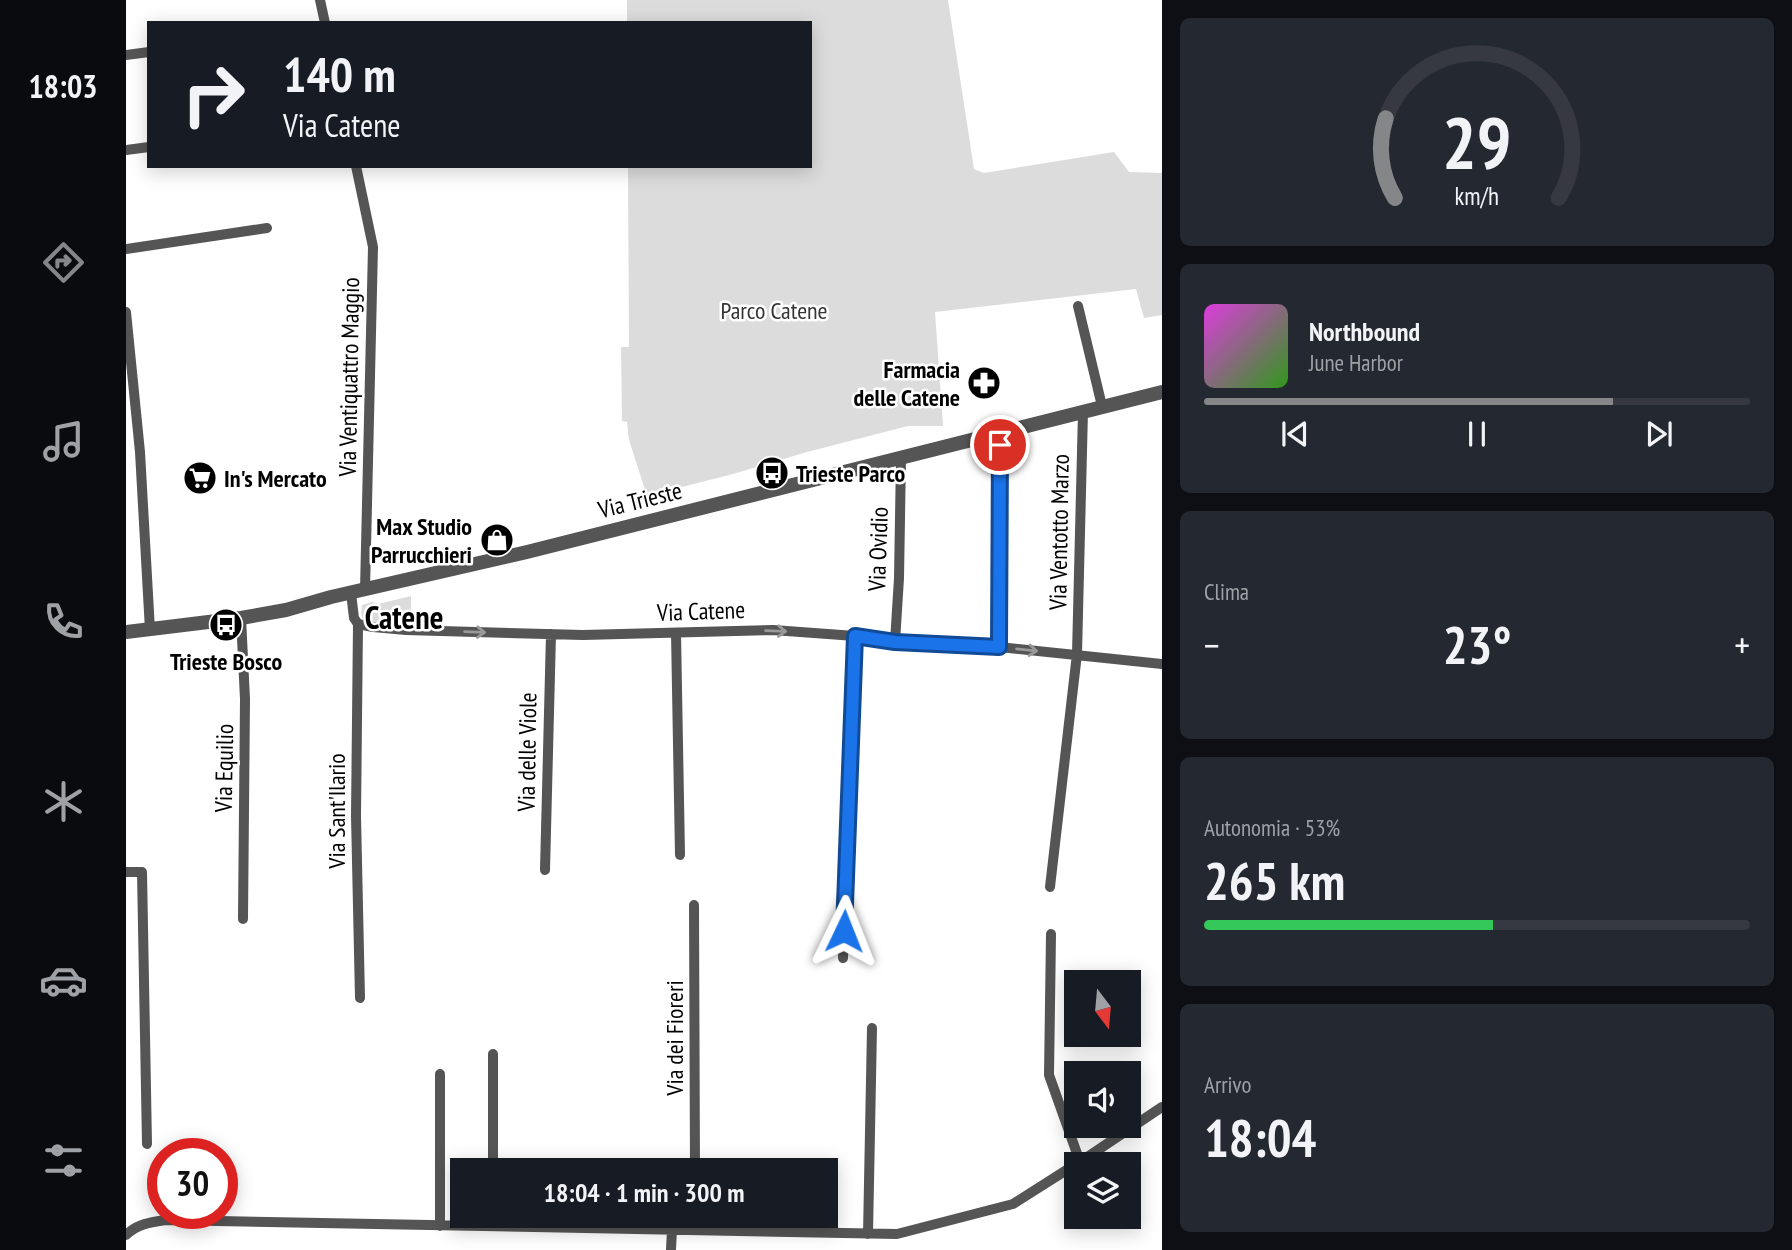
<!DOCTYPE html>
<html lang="it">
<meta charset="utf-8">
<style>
:root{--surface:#171b24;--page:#242831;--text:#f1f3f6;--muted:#9ea1a6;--line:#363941;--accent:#858687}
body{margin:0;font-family:"PT Sans Narrow",sans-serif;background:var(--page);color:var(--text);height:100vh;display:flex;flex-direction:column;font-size:26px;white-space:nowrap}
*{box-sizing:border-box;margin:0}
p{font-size:23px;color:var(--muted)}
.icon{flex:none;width:38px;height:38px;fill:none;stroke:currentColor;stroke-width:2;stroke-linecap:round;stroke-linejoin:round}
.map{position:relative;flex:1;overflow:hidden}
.details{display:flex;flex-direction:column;gap:18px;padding:18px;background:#0d0f14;width:630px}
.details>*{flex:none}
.guide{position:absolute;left:21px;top:21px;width:665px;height:147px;border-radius:0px;box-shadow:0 4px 18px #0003;background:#171b24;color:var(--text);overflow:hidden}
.needle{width:46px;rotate:164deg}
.tools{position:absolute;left:938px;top:970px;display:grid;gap:14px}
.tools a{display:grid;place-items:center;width:77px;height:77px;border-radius:0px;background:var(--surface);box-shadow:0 4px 18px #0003;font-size:35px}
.speed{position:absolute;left:21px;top:1138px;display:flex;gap:14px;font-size:35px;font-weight:700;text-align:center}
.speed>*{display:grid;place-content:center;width:91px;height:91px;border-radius:50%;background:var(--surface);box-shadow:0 4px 18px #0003;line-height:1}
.speed .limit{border:10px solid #d22;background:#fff;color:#111}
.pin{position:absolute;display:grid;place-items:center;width:60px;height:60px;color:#fff;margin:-30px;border:4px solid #fff;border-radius:50%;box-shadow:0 2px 7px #0007}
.me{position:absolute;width:77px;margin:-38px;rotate:2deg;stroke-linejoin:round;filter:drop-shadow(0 0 5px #0008)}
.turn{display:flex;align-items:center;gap:24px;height:147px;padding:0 21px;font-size:32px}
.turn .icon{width:91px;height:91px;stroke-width:2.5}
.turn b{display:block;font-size:49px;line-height:60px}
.big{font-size:52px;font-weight:800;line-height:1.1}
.details .tile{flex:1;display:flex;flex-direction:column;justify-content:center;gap:10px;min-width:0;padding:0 24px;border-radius:10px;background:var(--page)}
.details .dial{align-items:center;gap:0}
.dial svg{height:182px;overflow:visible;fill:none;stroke:var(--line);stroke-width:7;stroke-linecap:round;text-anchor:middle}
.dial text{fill:var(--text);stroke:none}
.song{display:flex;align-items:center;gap:21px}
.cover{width:84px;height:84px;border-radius:10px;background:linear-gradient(135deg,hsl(300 70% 55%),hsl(110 70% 35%))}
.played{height:7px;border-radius:4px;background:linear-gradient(90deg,var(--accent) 75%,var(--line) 75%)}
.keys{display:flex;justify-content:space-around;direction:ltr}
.heat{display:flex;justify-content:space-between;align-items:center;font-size:38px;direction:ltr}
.charge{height:10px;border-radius:5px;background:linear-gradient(90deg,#34c759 53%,var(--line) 0)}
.trip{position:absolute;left:324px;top:1158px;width:388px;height:70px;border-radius:0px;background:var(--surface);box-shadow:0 4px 18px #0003;font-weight:800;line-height:70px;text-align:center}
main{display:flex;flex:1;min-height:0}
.tab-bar{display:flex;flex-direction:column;width:126px;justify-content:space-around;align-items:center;background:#090b0e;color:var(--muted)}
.tab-bar .icon{width:49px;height:49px}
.tab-bar .active{color:var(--accent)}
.tab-bar b{font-size:32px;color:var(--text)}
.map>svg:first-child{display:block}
</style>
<main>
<nav class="tab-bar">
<b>18:03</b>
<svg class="icon active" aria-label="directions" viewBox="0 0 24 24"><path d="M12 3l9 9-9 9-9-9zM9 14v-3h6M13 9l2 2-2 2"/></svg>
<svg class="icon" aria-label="music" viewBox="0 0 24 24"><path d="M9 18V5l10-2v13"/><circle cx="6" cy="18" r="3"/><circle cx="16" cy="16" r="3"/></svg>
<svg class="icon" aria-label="phone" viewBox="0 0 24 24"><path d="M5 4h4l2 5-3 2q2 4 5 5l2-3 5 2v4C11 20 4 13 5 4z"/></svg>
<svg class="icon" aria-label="climate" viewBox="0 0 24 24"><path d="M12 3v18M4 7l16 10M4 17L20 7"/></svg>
<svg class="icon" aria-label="car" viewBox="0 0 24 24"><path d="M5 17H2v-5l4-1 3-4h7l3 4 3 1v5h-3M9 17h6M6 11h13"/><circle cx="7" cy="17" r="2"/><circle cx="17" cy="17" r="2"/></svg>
<svg class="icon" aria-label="filters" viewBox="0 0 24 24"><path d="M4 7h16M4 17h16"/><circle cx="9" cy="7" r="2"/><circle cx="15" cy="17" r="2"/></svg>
</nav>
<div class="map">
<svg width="1036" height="1250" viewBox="0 0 1036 1250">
<rect width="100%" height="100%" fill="#fff"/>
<path fill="#dcdcdc" d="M501 0H822L848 169 858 173 988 152 1003 172 1036 173V315L1018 318 1010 289 809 312 817 426H782L681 452 607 474 521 496 503 440 501 422 496 421 495 347H503L502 166H684V23H501Z
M285 596V626L274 625 280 614 261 613 255 625 238 621 235 614 236 605 246 602 252 604Z"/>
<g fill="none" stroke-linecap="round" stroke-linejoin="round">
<path stroke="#555" stroke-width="10" d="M194 0 199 23
M0 55 23 52
M0 150 23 147
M230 166 247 247 239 590
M0 249 141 228
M952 306 976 406
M0 312 14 452 24 630
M225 593 228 618 232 624 230 816 234 998
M115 618 119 699 117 919
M232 624 247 627 280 630 457 635 647 630 729 636 769 642 873 647 1036 664
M550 633 554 855
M769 642 773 578 775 458
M873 647 874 432
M419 870 425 634
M0 872H16L21 1144
M924 887 951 654 957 411
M568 905 569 1171
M925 934 923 1075 954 1162
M717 958 729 636
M951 1164 1036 1107
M367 1171V1054
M569 1216V1230
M314 1226V1074
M742 1234 746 1028
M0 1235C11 1224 25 1222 40 1220L771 1234 887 1204 950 1164
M545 1250 546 1229"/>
<path stroke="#555" stroke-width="14" d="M0 632 115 618 160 610 205 597 401 552 1036 392"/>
</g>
<defs><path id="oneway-shaft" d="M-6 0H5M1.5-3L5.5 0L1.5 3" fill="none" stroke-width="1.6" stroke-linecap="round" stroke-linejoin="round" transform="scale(1.75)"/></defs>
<g stroke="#999">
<use href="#oneway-shaft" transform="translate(650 631) rotate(2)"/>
<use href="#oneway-shaft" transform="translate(349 632) rotate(2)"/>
<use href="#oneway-shaft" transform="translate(901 650) rotate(6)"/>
</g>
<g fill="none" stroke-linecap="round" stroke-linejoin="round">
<defs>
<path id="route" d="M718 931 729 636 769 642 873 647 874 445"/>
</defs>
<use href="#route" stroke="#114b97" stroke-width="18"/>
<use href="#route" stroke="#1a73e8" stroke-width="12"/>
</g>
<defs>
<symbol id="pharmacy-disc" viewBox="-11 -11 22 22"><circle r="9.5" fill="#000" stroke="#fff"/><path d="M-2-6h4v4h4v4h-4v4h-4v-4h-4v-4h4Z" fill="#fff"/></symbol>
<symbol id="bus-disc" viewBox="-11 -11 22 22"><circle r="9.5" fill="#000" stroke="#fff"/><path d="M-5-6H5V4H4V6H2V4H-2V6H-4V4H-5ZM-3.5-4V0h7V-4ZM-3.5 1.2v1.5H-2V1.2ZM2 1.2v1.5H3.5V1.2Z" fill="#fff"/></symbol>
<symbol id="supermarket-disc" viewBox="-11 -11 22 22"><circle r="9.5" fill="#000" stroke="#fff"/><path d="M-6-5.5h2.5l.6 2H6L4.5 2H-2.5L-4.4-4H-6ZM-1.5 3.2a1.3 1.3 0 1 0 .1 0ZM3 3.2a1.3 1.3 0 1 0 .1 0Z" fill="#fff"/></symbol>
<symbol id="shop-disc" viewBox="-11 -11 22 22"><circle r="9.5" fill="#000" stroke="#fff"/><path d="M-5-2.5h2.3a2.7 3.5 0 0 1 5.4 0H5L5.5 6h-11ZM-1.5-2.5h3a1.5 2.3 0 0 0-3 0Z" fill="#fff"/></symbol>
</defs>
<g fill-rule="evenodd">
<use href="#pharmacy-disc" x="839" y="364" width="38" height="38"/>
<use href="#bus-disc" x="627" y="454" width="38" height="38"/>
<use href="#supermarket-disc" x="55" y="459" width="38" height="38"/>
<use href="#shop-disc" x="352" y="521" width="38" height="38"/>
<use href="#bus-disc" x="81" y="606" width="38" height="38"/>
</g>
<g text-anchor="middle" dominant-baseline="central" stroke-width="5" stroke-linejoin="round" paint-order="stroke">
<g font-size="24" fill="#333" stroke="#fff">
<text x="648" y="310">Parco Catene</text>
</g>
<g font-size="24" font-weight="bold" fill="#000" stroke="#fff" text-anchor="end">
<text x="834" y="369">Farmacia<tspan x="834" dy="28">delle Catene</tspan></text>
<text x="670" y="473" text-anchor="start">Trieste Parco</text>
<text x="98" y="478" text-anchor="start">In's Mercato</text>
<text x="346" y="526">Max Studio<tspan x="346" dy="28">Parrucchieri</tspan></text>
<text x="100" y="661" text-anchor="middle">Trieste Bosco</text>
</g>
<g font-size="24" fill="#000" stroke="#fff">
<text transform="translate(223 377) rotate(-89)">Via Ventiquattro Maggio</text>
<text transform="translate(514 500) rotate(-14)">Via Trieste</text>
<text transform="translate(933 532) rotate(-89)">Via Ventotto Marzo</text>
<text transform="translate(752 549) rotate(-88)">Via Ovidio</text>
<text transform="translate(575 611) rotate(-2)">Via Catene</text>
<text transform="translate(401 752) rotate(-89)">Via delle Viole</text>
<text transform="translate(98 768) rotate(-89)">Via Equilio</text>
<text transform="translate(210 811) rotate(-90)">Via Sant'Ilario</text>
<text transform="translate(548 1038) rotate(-90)">Via dei Fioreri</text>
</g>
<g font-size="32" font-weight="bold" fill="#000" stroke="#fff">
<text x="278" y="617">Catene</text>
</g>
</g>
</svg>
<div class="tools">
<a><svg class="needle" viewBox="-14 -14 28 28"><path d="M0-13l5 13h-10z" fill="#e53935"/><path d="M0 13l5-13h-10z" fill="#9ea1a6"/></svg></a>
<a><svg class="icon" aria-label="sound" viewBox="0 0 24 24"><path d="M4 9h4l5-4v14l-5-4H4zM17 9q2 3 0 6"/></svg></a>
<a><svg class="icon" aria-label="layers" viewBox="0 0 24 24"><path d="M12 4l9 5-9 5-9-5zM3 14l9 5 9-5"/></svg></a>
</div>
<div class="speed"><div class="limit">30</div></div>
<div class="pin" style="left:874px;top:445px;background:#d93025"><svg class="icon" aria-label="arrive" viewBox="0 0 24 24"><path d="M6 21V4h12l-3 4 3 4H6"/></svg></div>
<svg class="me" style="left:718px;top:931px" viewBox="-20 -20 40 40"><path d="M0-17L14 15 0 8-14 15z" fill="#1a73e8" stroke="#fff" stroke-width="4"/></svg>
<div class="trip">18:04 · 1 min · 300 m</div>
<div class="guide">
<div class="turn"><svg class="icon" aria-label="right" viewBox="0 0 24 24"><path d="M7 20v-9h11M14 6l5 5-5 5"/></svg><div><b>140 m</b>Via Catene</div></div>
</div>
</div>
<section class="details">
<div class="tile dial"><svg viewBox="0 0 100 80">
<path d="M14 69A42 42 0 1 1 86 69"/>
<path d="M14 69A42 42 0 0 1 10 34" stroke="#858687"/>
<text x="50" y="56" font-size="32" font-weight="700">29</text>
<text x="50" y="72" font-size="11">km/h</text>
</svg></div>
<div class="tile">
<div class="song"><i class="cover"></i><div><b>Northbound</b><p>June Harbor</p></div></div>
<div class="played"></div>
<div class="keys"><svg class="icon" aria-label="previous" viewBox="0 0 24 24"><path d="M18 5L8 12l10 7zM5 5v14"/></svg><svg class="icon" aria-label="pause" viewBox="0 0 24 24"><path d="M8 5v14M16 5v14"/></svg><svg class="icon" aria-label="next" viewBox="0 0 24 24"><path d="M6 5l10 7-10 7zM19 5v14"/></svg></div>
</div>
<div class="tile"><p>Clima</p>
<div class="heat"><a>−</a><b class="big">23°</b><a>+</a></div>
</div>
<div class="tile"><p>Autonomia · 53%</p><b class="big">265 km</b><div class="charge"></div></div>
<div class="tile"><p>Arrivo</p><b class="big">18:04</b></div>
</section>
</main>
